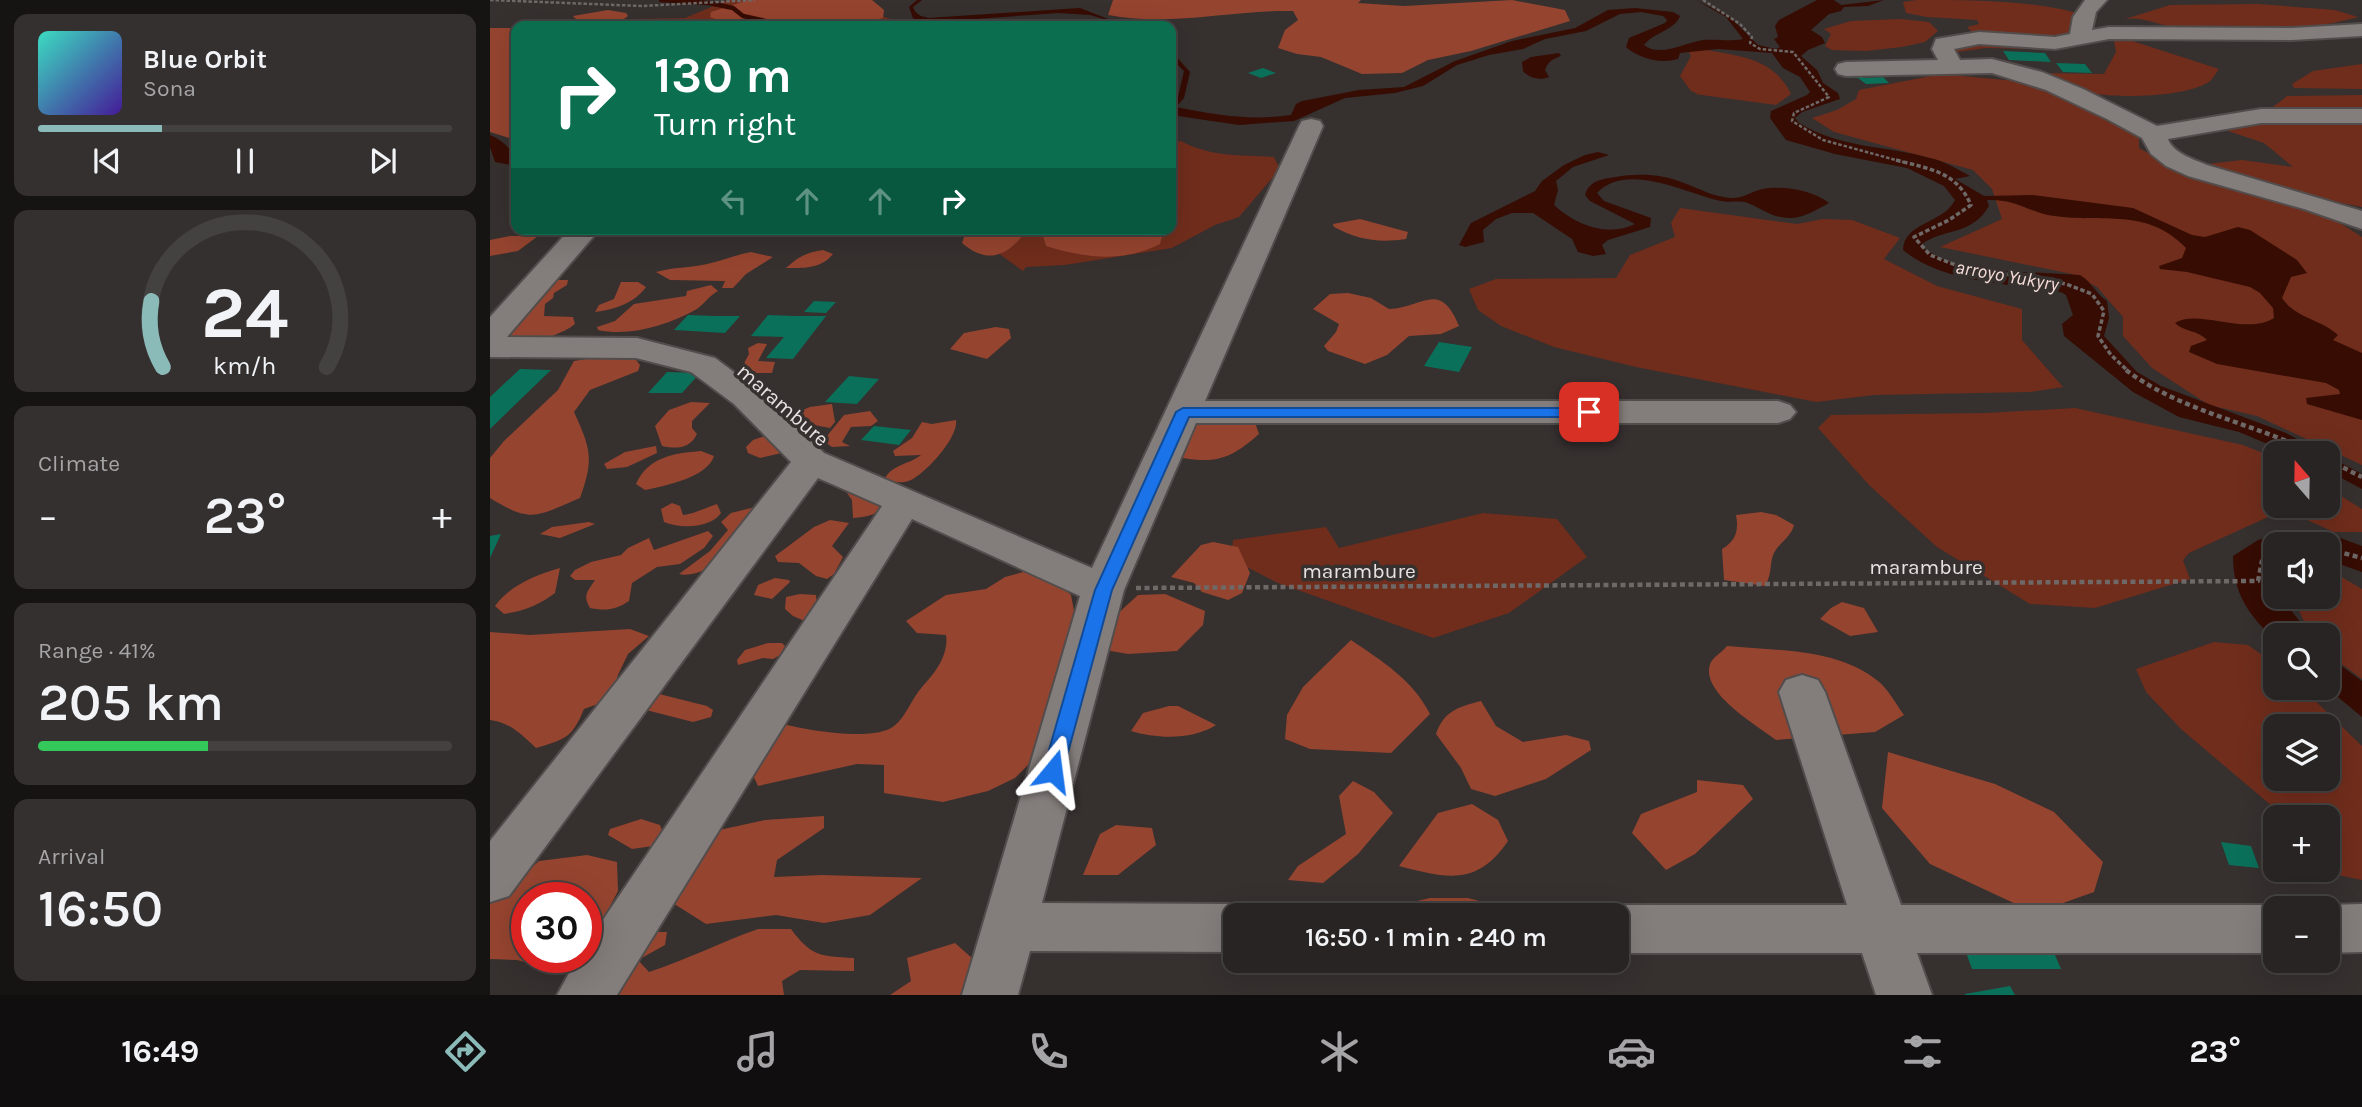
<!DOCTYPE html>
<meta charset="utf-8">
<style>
:root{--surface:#282423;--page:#343030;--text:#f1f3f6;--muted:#a5a4a6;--line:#444141;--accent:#8bbbb9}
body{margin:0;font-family:Karla,sans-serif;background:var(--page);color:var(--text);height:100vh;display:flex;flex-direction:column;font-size:26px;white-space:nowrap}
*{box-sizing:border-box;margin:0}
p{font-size:23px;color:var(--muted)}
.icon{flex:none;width:38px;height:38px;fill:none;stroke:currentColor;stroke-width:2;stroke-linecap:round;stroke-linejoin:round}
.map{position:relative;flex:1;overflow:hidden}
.panel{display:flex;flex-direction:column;gap:14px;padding:14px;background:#161413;width:490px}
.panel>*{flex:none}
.banner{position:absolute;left:21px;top:21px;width:665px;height:214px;border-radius:14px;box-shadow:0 7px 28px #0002,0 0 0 2px var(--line);background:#0b6e4f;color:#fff;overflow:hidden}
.needle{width:46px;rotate:340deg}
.buttons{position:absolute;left:1773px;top:441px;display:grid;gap:14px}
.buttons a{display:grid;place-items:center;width:77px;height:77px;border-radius:14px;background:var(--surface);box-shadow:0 7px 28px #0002,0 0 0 2px var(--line);font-size:35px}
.speed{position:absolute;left:21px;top:882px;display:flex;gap:14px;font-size:35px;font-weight:700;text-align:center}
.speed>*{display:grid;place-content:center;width:91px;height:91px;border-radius:50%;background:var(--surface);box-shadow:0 7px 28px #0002,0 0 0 2px var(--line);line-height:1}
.speed .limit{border:10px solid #d22;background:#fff;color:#111}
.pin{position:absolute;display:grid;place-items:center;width:60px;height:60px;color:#fff;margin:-30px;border-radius:14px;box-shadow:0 4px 10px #0006}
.me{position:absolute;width:77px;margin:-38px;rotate:16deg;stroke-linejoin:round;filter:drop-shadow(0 0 5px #0008)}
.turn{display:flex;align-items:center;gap:24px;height:147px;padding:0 28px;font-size:32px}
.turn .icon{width:91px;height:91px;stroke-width:2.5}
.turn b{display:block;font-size:49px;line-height:60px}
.lanes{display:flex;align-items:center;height:66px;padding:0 28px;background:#0003;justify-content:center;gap:35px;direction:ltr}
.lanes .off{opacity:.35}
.big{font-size:52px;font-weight:600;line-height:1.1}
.panel .card{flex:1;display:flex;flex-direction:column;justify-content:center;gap:10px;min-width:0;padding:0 24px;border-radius:14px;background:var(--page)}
.panel .dial{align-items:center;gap:0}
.dial svg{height:182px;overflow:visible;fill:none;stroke:var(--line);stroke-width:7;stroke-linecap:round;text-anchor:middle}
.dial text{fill:var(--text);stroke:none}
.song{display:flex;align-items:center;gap:21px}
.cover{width:84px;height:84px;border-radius:10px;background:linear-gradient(135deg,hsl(170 70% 55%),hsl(260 70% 35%))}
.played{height:7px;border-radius:4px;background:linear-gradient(90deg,var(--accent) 30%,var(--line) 30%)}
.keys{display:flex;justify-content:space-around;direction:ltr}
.heat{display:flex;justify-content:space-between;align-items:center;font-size:38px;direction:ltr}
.charge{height:10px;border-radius:5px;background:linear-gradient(90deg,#34c759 41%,var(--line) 0)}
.trip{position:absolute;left:733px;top:903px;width:406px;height:70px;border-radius:14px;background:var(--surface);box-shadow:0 7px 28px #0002,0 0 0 2px var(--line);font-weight:600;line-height:70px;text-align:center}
.tab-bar{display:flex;height:112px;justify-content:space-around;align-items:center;background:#100e0e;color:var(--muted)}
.tab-bar .icon{width:49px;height:49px}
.tab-bar .on{color:var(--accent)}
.tab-bar b{font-size:32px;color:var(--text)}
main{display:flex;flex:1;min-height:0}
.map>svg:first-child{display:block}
</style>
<main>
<section class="panel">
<div class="card">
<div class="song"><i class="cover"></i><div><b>Blue Orbit</b><p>Sona</p></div></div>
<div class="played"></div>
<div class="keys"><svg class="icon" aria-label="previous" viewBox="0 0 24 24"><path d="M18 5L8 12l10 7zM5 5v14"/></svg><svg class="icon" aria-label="pause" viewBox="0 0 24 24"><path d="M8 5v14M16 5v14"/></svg><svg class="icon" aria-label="next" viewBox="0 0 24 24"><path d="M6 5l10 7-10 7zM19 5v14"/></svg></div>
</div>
<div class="card dial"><svg viewBox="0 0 100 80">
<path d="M14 69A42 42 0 1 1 86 69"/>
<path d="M14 69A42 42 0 0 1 9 40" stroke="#8bbbb9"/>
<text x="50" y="56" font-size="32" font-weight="700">24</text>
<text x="50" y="72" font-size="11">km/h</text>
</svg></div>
<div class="card"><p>Climate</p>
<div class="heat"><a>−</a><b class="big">23°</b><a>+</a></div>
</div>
<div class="card"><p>Range · 41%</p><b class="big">205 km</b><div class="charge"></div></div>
<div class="card"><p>Arrival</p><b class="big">16:50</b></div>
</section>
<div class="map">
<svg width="1872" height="995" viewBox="0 0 1872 995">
<rect width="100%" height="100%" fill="#36302f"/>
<path fill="#702d1c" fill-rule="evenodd" d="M238 0C267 0 321 0 348 1 374 7 395 20 421 24L567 22 575 26H39L139 19 195 18Z
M1427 0C1483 0 1546 0 1598 16L1584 39 1544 49 1495 48 1447 55 1443 53 1445 50 1484 34 1477 27 1489 24 1487 20 1437 17 1416 13 1413 2Z
M1768 4 1845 10 1868 17C1814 33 1744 31 1688 28 1671 26 1652 16 1635 19L1680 5Z
M1411 19 1439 22 1448 31 1435 42 1412 47 1376 51 1342 50 1335 46 1341 34 1334 29 1361 21Z
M1633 38 1729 69C1726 73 1723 79 1719 82 1695 97 1634 98 1607 94 1586 92 1569 82 1551 73L1614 74 1626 52 1624 40Z
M1211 49C1248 56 1283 57 1301 94L1286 105 1204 94H1208L1201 91 1190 76 1201 56 1198 50Z
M1872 64V89L1804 88 1802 84 1823 71Z
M1451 74 1526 81 1554 88 1649 133V148L1693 172 1757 194 1829 210 1872 237V465L1767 416 1719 405 1662 368 1633 336V317L1607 287 1582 274 1450 247 1512 219 1502 189 1483 170 1344 132 1322 118 1347 110 1366 99 1369 90Z
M1872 95V207L1729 179 1709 165 1752 160 1803 167 1774 143 1738 131C1759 118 1780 112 1797 96Z
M691 141C719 157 753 155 784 157L790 169 749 217 725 225 682 248 575 265 536 267 533 271 494 243 500 229H681V143Z
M1190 208 1307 224 1333 219 1362 220 1410 238 1394 259 1447 286 1532 309V340L1573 387 1541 392 1384 395 1326 402 1146 367 1064 347 1011 326 988 310 979 289 1006 279 1126 278 1140 255 1185 237 1181 223Z
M1585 408 1753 445 1785 458V506H1838V488L1872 509V532H1844L1815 519 1778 517 1699 553 1693 560 1700 579 1605 608 1540 604 1447 547 1379 485 1328 428 1341 415 1495 413Z
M993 513 1067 519 1097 557 1019 613 943 638 788 583 741 559 743 540 836 527 849 548Z
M1838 569 1872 589V679L1838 654V635H1820L1803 597H1838Z
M1724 642 1758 645 1785 664V688H1812L1872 746V880L1828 871 1838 870V817H1795L1692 730 1656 692 1646 669ZM1785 726H1838V779H1785Z"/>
<path fill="#95442f" d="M258 0H382L394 10 393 18 362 26H245L220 17 221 12Z
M623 0H871L868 3 914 6 1022 0 1075 10 1080 21 981 51 938 60 912 73 872 74 831 57 807 54 788 48 795 30 808 20 803 11C741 10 680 27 618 15Z
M118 10 136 13 138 16C126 27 93 29 83 16Z
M0 28H26V140L0 132Z
M870 219 918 232 916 239C888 243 869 240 844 227L843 224Z
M477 229H517L532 236C515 258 495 263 472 243Z
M551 229H674L670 244C632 263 595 258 556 246Z
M20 236H48L28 251 0 256V240Z
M333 250 343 254C331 269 314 268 296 268 308 257 317 252 333 250Z
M261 252 283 257 256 274 243 288H232L235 281 180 280 166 272C183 267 200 268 217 264 232 261 245 255 261 252Z
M62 280H78L77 285 64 293 63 298 55 304 54 316 83 317 85 324C67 338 37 345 16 335Z
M131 282H148L156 287C145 303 123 310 105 312L109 305 124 299Z
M221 285 228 291C219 296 214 304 207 309 178 325 141 337 108 330L107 327 125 321 144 304 196 296 197 291Z
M858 293 881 298 899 309C932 308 950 279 969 326L951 334 919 336 897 355 875 364 838 351 834 346 846 332 849 324 823 309 840 294Z
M506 327 519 329 521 338 497 359 460 349 474 333Z
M268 343 277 344 268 361 285 362 282 373H254L252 367 259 354 258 348Z
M140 352 150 365 148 371 100 390 84 412C101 449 104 459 90 498 47 516 42 524 0 498V458L14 441 68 390 84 361Z
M201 402 220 403 202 421V428L207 434C200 449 186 449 172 446L165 426 179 410Z
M758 402 769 434C743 457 728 464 693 458L690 451H695C689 416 732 411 758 402Z
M342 404 345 422 340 428 308 422 300 415 320 407Z
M380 411 388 421 381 426 361 427 352 442 360 446 342 447 335 442 337 436 354 415Z
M466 420C469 437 436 473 421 480 413 484 403 482 394 480 402 464 418 465 431 455L405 456 403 451 422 438 432 422 442 424Z
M278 435 296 452 270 458 258 453 256 447 263 440Z
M166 446 167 453 137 467 117 469 114 464 135 452Z
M211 451 224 456C218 477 175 486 155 490L146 484C158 457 184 453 211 451Z
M366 491 397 496C391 515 382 516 363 518L362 500 357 493Z
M182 503 190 506 193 515C207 513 215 508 227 504L231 513C221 528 190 529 174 522L171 509Z
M277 504C266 519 256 537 244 551 233 563 205 578 189 574L220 551 238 530 231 522 241 513Z
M1271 512 1286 515 1304 525C1301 537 1290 542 1284 553 1279 564 1283 572 1275 586L1234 580 1232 549C1246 541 1249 530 1246 515Z
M340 520 359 523 342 546 353 557 344 574 337 579 326 576 309 563 288 562 285 556 324 527Z
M99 522 105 524 70 538 50 534 62 527Z
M218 531 223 536 214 548 190 564 167 567 142 583 139 601C126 610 115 611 100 608 92 595 98 591 105 580H85L80 576 85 570 101 562 131 555 138 548 159 538 164 550Z
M723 542 748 547 760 573 752 593 738 600 712 592 704 583 681 577 711 545Z
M551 567 581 595 584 611 579 659 539 764 525 778 498 791 453 802 394 793V765L367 764 268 786 259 767 293 724C316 730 385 742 404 726 416 717 422 698 432 687 445 673 459 655 456 635L427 633 416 621 456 595 496 589 515 577Z
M70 568 65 593C49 605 34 611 14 614L5 606C20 585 46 575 70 568Z
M285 578 299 580 300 582 282 599 264 595 268 585Z
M310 594 326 595 327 606 317 622 303 616 295 609 296 597Z
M675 594 715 611 713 625 687 651 638 654 615 650 613 627 648 595Z
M1352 602 1374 608 1388 632 1360 636 1330 619 1341 608Z
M140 629 159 636 138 654 127 677 129 685 119 700 94 709C82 738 76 739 46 748 31 734 21 723 0 720V632L40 635Z
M861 640C892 661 923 680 940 714L901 753 820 749 795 739 797 715 813 687Z
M278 643H292L295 646 290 655 283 659 273 658 248 665 247 660 255 650Z
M1237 646C1287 651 1347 648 1388 681 1398 689 1406 704 1414 715L1385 732 1286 740C1268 726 1207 691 1221 662 1224 657 1233 651 1237 646Z
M159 688 169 694 217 706 223 710 221 717 203 722 156 710Z
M991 701 1006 726 1033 742 1076 735 1099 741 1101 750 1056 779 1005 796 981 789 971 768 946 734C954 711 968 707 991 701Z
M679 706H688L726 725C703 740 667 739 641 731L653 713Z
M1398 752 1505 784 1564 812 1613 862 1604 892 1545 913 1440 864 1392 808Z
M1207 780 1253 785 1263 799 1205 854 1176 870 1142 833 1151 814 1207 792Z
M863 781 884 792 903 813 868 854 833 883 798 880 808 866 856 834 849 796Z
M982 804 1008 820 1018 841C987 887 956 878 909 866L948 813Z
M334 816V828L287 860 284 877 332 875 432 878 380 915 334 923 286 915 216 924 178 900 220 832 275 820Z
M151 819 170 825 173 833 163 846 142 849 118 835 120 829Z
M626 825 662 828 666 845 628 875H593L610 834Z
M97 855 127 862 128 891 108 929 96 943V898H37V957H85L73 972 27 960 0 959V894L19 888 49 861Z
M940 898H978L1004 905 1011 915H912L923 902Z
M268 929H301C322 957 330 956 364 958V971L310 970 292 981 294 995H76L157 932H177L175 945 148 960 159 972C196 960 231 942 268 929Z
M465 943 483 959V995H400L421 981 417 958Z
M921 961H979L967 970H928Z"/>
<path fill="#360c03" d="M427 0H432L423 7C425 14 432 17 438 18L590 8 618 19H627L638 26 600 15 568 13 459 21H432L423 18 419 7Z
M1206 0 1240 17 1268 45 1286 49 1290 47 1284 39 1288 37 1285 26 1289 20 1327 0H1344L1351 5 1394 0 1378 6 1354 7 1351 11 1339 14 1321 30 1332 37 1335 43 1318 50 1311 56 1327 70 1333 83 1348 93 1350 99 1312 112 1305 118 1309 123C1352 149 1394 145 1440 158 1454 161 1467 169 1480 176L1465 179 1494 196 1543 195 1643 208 1702 235 1715 237 1748 227 1760 230 1807 260 1817 273 1801 277 1792 298C1805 318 1831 319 1848 335L1843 340 1872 353V420L1817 404 1816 398 1850 394 1849 390 1836 383 1727 364 1699 352 1701 346 1717 340C1708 330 1694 332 1685 323 1707 308 1756 336 1784 318L1783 308 1770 293 1760 287 1697 272 1670 269 1669 266 1692 258 1696 248C1657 207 1613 223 1564 216 1538 212 1527 199 1497 200L1499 206C1481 237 1451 228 1431 245L1432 248 1456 261 1484 269 1590 275C1603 283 1605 293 1617 301L1619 318 1614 336 1647 372 1671 386 1796 433 1833 453H1799L1749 432 1689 417 1643 392 1574 336 1572 324 1583 315 1576 295C1563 287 1548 289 1533 287 1492 281 1446 277 1413 250 1414 222 1453 224 1465 200L1454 186 1417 168 1345 154 1296 140 1280 118 1281 111 1317 95 1320 92 1310 77 1293 68 1282 53 1228 49 1190 53 1188 59C1170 64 1150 59 1136 47L1139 38 1175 23 1177 20 1173 16 1151 12 1130 14 1096 31 1055 39 1033 49 999 55 967 65 933 86 905 93 855 98 804 121 749 125 681 115V104L688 97 694 71 681 58V51L700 72 694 98 686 107C725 115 761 121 801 115L806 104 812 101 869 90 914 87 965 61 1022 41 1085 28 1118 10 1145 8 1183 12 1190 16C1184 31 1164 32 1154 45 1170 58 1196 42 1214 40 1228 39 1240 42 1253 39L1236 17Z
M1069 53 1071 56C1063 59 1058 61 1055 70L1059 77C1050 81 1039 78 1033 71L1032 62 1041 57Z
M0 135C13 140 26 152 26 166L5 162 0 147Z
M1108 152 1119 155 1083 167 1066 181 1068 190 1064 205C1084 224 1118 238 1145 224L1100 201 1095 195C1098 183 1108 180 1119 178 1145 173 1170 173 1194 183 1210 189 1224 197 1241 198 1252 199 1261 192 1272 189 1292 185 1323 190 1339 203 1326 210 1314 218 1299 218 1282 218 1273 209 1258 203 1250 200 1240 203 1231 201 1197 194 1137 161 1107 193L1114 201 1161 218 1160 227 1118 240 1112 245 1116 254 1103 256 1088 252 1082 239 1043 213H1022L1006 219 993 230 994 242 975 247 969 245 981 223 1045 191 1052 181 1074 165 1095 155Z
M1838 456 1872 474V489L1838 471Z
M1801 532 1842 535 1872 546V572L1838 560V544H1785V568L1778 580 1785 589V597H1791L1820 635H1785V640C1759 615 1743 594 1743 556L1768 540Z
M1838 656 1872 681V717L1837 688Z"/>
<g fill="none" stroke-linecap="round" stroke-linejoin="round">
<path stroke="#360c03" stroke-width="4.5" d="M171 0 219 3 243 8 253 16 298 26
M395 26 435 19"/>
</g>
<path fill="#0b705a" d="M1513 51 1555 53 1561 62 1519 60Z
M1566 63 1595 64 1602 73 1573 72Z
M773 68 786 73 771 78 758 73Z
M1370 75 1374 78 1393 77 1399 83 1376 84 1368 78H1356L1353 76Z
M324 301 346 302 336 313 314 312Z
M198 315 224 316H250L235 333 184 330Z
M278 315 305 316H336L303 359 276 358 294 337 261 336Z
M949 342 982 347 969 372 934 366Z
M30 369 61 370 0 429V397Z
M177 372 210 373 192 393H158Z
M359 376 389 379 367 404 335 402Z
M384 426 421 430 409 445 371 440Z
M11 534 0 558V536Z
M1731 842 1761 846 1769 868 1739 865Z
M1472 941H1559L1571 969H1482Z
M1520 986 1525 995H1475V994Z"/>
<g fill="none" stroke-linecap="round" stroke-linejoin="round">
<defs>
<path id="minor" d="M1595 0H1617L1606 12 1602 30 1619 27 1802 28 1872 24V36L1802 40 1619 39 1565 49 1489 44 1464 49 1470 60 1502 59 1552 72 1593 89 1667 126 1771 109H1872V123H1771L1678 139C1683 153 1703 159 1717 165L1872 211V229L1814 209 1698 176 1676 166 1661 154 1652 138 1617 119 1556 90 1502 73 1356 76 1348 74 1345 69 1348 64 1356 62 1448 60 1442 49 1446 39 1489 32 1565 37 1580 34 1583 17Z
M821 119 830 121 833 126 715 401H1288L1300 405 1306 412 1300 419 1288 423H706L634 590 552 903 746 904 765 911 767 915H746V952L540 951 528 995H472L590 596 422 519 127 995H67L88 957H96V945L392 506 328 478 19 896 0 902V841L301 462 244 404 201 372 146 358 0 357V317L80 229H110L17 337 147 338 225 358 268 390 334 453 602 568 809 126 812 121Z
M1312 675 1328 680 1335 692 1411 905H1785L1793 908H1785V953H1427L1442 995H1386L1372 953H1127V915H1106L1108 912 1127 905H1357L1289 692 1296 680Z
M1872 904V952L1838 953V908H1830L1838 905Z"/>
</defs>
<use href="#minor" stroke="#524d4c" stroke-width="4"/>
<path stroke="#6e6867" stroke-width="2.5" stroke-dasharray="3.5 2" stroke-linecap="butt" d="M0 0 152 6 265 0
M1213 0 1250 24 1262 37 1260 43 1270 49 1303 52 1339 97 1304 113 1302 121 1333 140 1413 162"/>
<path stroke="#6e6867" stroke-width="3.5" stroke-dasharray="4.5 2.5" stroke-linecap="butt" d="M1406 160C1439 169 1466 171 1481 205L1459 220 1424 237 1440 255 1468 266 1576 284 1602 294 1614 311 1608 336 1621 355 1638 371"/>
<path stroke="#6e6867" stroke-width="4.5" stroke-dasharray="5 3.5" stroke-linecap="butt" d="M1636 370C1690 411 1763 423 1823 453
M1838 460 1872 477
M1838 549 1872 558
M646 588 1768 581 1772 561 1785 554"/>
<use href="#minor" fill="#837d7b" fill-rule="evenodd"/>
</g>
<path fill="#1a73e8" stroke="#114b97" stroke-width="2" d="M693 408H1099L1106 412 1099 417H699L622 590 573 771 570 777 563 779 556 777 553 771 605 590 686 412Z"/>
<g text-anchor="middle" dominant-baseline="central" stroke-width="7" stroke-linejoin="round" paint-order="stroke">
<g font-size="19" font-style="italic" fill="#f6ddd7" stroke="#36302f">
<text transform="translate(1517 276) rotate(10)">arroyo Yukyry</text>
</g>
<g font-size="21" fill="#e7e3e2" stroke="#36302f">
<text transform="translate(293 405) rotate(41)">marambure</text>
<text x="1436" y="567">marambure</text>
<text x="869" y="571">marambure</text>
</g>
</g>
</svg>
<div class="buttons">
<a><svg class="needle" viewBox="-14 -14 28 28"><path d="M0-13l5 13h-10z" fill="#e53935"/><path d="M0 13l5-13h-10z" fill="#a5a4a6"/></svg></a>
<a><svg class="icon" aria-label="sound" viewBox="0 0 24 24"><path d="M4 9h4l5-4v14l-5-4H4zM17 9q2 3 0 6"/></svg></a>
<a><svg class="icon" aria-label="search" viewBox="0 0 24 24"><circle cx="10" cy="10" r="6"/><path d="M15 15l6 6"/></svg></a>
<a><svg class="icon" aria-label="layers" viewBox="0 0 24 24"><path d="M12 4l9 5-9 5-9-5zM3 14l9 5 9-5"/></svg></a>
<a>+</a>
<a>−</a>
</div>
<div class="speed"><div class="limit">30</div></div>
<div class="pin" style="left:1099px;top:412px;background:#d93025"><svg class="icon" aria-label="arrive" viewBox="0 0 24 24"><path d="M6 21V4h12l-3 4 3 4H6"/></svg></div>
<svg class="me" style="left:563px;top:771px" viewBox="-20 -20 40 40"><path d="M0-17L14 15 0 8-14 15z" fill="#1a73e8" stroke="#fff" stroke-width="4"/></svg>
<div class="trip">16:50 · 1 min · 240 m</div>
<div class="banner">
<div class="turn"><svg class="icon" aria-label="right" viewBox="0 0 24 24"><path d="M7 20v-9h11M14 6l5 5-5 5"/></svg><div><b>130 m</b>Turn right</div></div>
<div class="lanes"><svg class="icon off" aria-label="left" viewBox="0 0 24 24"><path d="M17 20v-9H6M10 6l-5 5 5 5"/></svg><svg class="icon off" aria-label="ahead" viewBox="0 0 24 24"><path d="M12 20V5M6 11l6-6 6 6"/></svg><svg class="icon off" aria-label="ahead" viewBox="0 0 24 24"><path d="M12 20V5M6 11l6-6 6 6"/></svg><svg class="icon" aria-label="right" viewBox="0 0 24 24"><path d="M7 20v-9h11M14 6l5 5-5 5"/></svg></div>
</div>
</div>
</main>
<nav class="tab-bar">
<b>16:49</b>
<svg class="icon on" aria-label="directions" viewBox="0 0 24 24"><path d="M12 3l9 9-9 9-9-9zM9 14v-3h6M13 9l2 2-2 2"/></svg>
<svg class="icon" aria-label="music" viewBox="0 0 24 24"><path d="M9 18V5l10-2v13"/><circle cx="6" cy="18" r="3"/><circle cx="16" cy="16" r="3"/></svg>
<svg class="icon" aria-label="phone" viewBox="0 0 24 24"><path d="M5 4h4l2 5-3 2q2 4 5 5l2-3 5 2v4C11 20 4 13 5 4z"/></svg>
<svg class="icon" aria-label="climate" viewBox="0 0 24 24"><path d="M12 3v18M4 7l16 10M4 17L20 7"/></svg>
<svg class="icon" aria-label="car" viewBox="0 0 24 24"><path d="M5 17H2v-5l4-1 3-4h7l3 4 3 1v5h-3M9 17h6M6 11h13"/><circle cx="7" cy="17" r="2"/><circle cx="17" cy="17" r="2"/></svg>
<svg class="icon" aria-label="filters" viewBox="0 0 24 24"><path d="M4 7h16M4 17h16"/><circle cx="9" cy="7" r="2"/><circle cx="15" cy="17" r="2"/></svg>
<b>23°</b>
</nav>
